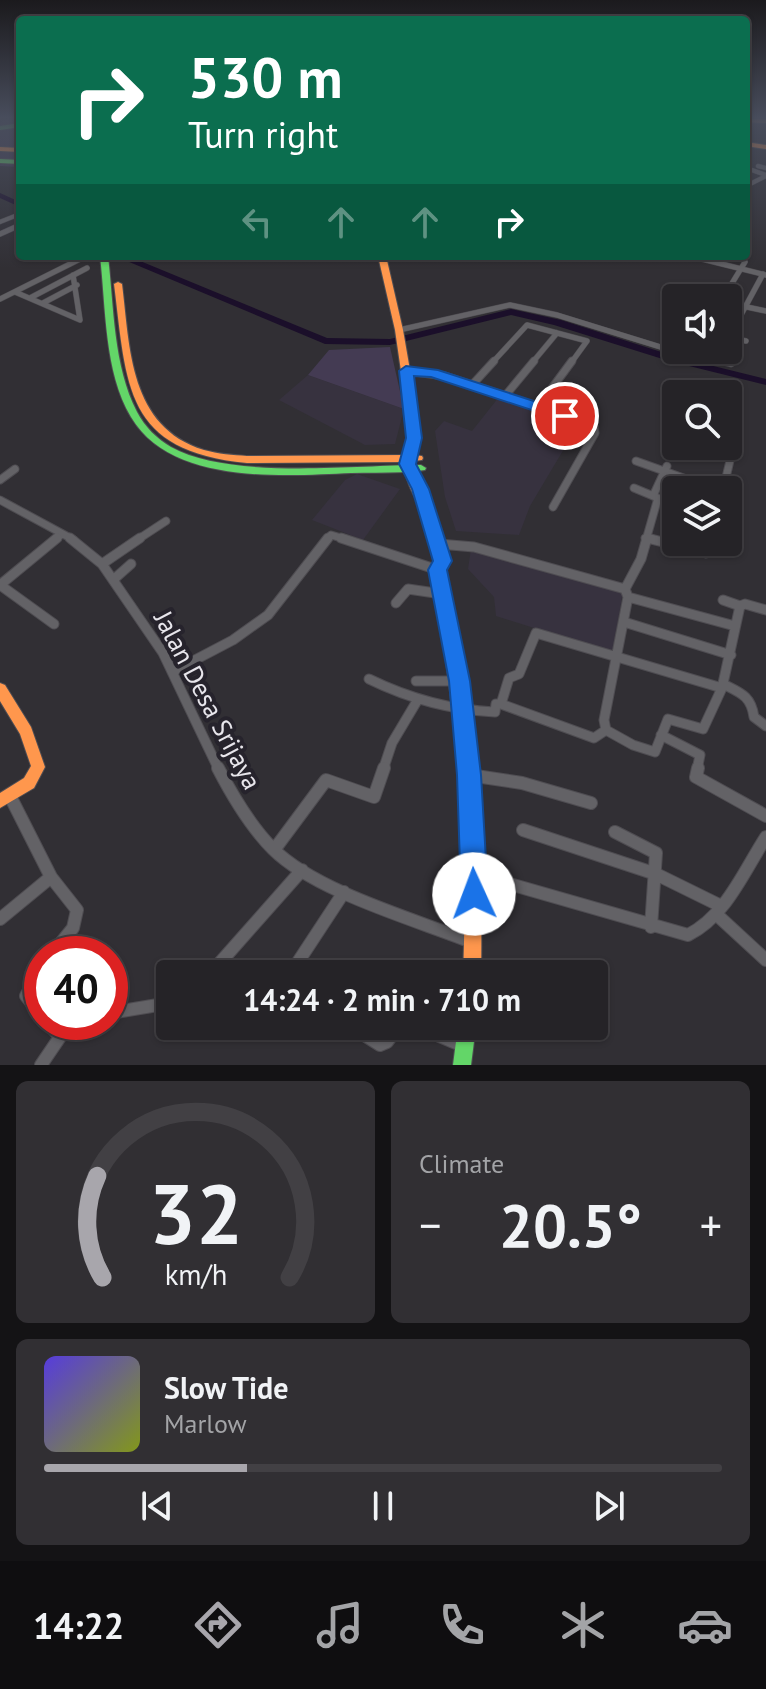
<!DOCTYPE html>
<meta charset="utf-8">
<style>
:root{--surface:#252327;--page:#312f33;--text:#f1f3f6;--muted:#a3a4a7;--line:#424044;--accent:#a8a6ac}
body{margin:0;font-family:"PT Sans",sans-serif;background:var(--page);color:var(--text);height:100vh;display:flex;flex-direction:column;font-size:30px;white-space:nowrap}
*{box-sizing:border-box;margin:0}
p{font-size:26px;color:var(--muted)}
.icon{flex:none;width:44px;height:44px;fill:none;stroke:currentColor;stroke-width:2;stroke-linecap:round;stroke-linejoin:round}
.map{position:relative;height:1065px;overflow:hidden}
.details{display:flex;flex-direction:column;gap:16px;padding:16px;background:#141315;flex:1}
.details>*{flex:none}
.hud{position:absolute;left:16px;top:16px;width:734px;height:244px;border-radius:8px;box-shadow:0 2px 6px #0004,0 0 0 2px var(--line);background:#0b6e4f;color:#fff;overflow:hidden}
.controls{position:absolute;left:662px;top:284px;display:grid;gap:16px}
.controls a{display:grid;place-items:center;width:80px;height:80px;border-radius:8px;background:var(--surface);box-shadow:0 2px 6px #0004,0 0 0 2px var(--line);font-size:40px}
.speed{position:absolute;left:24px;top:936px;display:flex;gap:16px;font-size:40px;font-weight:700;text-align:center}
.speed>*{display:grid;place-content:center;width:104px;height:104px;border-radius:50%;background:var(--surface);box-shadow:0 2px 6px #0004,0 0 0 2px var(--line);line-height:1}
.speed .limit{border:12px solid #d22;background:#fff;color:#111}
.pin{position:absolute;display:grid;place-items:center;width:68px;height:68px;color:#fff;margin:-34px;border:4px solid #fff;border-radius:50%;box-shadow:0 2px 8px #0007}
.me{position:absolute;width:88px;margin:-44px;rotate:358deg;stroke-linejoin:round;filter:drop-shadow(0 0 6px #0008)}
.turn{display:flex;align-items:center;gap:28px;height:168px;padding:0 40px;font-size:36px}
.turn .icon{width:104px;height:104px;stroke-width:2.5}
.turn b{display:block;font-size:56px;line-height:68px}
.lanes{display:flex;align-items:center;height:76px;padding:0 40px;background:#0003;justify-content:center;gap:40px;direction:ltr}
.lanes .off{opacity:.35}
.big{font-size:60px;font-weight:700;line-height:1.1}
.details .widget{flex:1;display:flex;flex-direction:column;justify-content:center;gap:12px;min-width:0;padding:0 28px;border-radius:12px;background:var(--page)}
.details .dial{align-items:center;gap:0}
.dial svg{height:208px;overflow:visible;fill:none;stroke:var(--line);stroke-width:7;stroke-linecap:round;text-anchor:middle}
.dial text{fill:var(--text);stroke:none}
.song{display:flex;align-items:center;gap:24px}
.cover{width:96px;height:96px;border-radius:12px;background:linear-gradient(135deg,hsl(250 70% 55%),hsl(70 70% 35%))}
.played{height:8px;border-radius:4px;background:linear-gradient(90deg,var(--accent) 30%,var(--line) 30%)}
.keys{display:flex;justify-content:space-around;direction:ltr}
.heat{display:flex;justify-content:space-between;align-items:center;font-size:44px;direction:ltr}
.details .tiles{flex:1;display:grid;gap:16px;grid-template-columns:1fr 1fr}
.widget:last-child{grid-column:span 2}
.trip{position:absolute;left:156px;top:960px;width:452px;height:80px;border-radius:8px;background:var(--surface);box-shadow:0 2px 6px #0004,0 0 0 2px var(--line);font-weight:700;line-height:80px;text-align:center}
.menu{display:flex;height:128px;justify-content:space-around;align-items:center;background:#0f0e10;color:var(--muted)}
.menu .icon{width:56px;height:56px}
.menu .current{color:var(--accent)}
.menu b{font-size:36px;color:var(--text)}
.map>svg:first-child{display:block}
</style>
<div class="map">
<svg width="766" height="1065" viewBox="0 0 766 1065">
<rect width="100%" height="100%" fill="#312f34"/>
<path fill="#37323f" d="M308 375 404 409 395 444 365 445 279 400Z
M499 397 580 422 530 506 519 535 456 531 445 497 435 431 444 421 472 431Z
M357 474 400 489 363 540 312 520 345 480Z
M471 549 623 591 613 653 496 616 494 597 468 569Z"/>
<path fill="#443b53" d="M6 119H20V167L0 166V123Z
M390 347 404 409 308 375 329 350Z"/>
<g fill="none" stroke-linecap="round" stroke-linejoin="round">
<path fill="#1b0f2a" fill-rule="evenodd" d="M0 193 20 202V207L0 198Z
M115 256H128L327 338 390 339 511 309 561 320 677 357 766 379V385L669 361 554 325 511 315 390 345 325 344Z"/>
<defs>
<path id="street-far4" d="M758 166 766 168
M749 169 766 175
M746 186 766 176
M0 222 20 214"/>
<path id="street-far3" d="M0 234 20 225
M690 256 766 275
M15 292 80 320 73 275
M30 298 87 268
M723 298 745 262
M0 299 84 257
M43 303 77 285
M728 303 766 311
M399 330 510 305 557 315 667 349 731 363
M728 337 746 341
M729 337 763 274
M728 349 740 352
M492 363 527 325 587 341 571 363
M532 363 557 333"/>
<path id="street-far2" d="M723 361 731 363
M406 371 445 376 594 426 595 433 553 507
M472 385 494 361
M505 396 534 361
M538 407 572 361
M636 461 717 490
M0 480 15 469
M634 488 658 498 646 540
M723 490 733 448
M653 496 667 466
M0 500 74 540
M645 538 655 540
M54 540 62 534
M137 540 166 521
M327 540 331 535 348 540"/>
<path id="street-far1" d="M70 538 102 564 163 653 219 770
M341 538 438 570
M647 538 641 559 625 589 628 597 604 720 606 730 633 745 655 752 668 719 703 729 722 688 740 606 745 604 766 610
M647 538 706 553 709 542
M439 544 474 547 625 589
M102 564 140 538
M113 580 131 564
M0 585 57 538
M0 585 54 624
M628 597 735 626
M723 600 740 606
M396 603 408 589 442 594
M624 622 731 655
M172 672 233 640 268 615 328 538
M369 679C410 699 450 710 495 712L496 704H501L594 738 606 730
M416 681H459
M723 684C741 693 751 696 754 717L766 726
M501 704 509 678 519 674 536 633 722 688
M661 735 700 755 697 770
M383 770 392 743 417 701"/>
<path id="street" d="M218 768C233 797 250 826 273 849 316 892 417 920 474 943
M698 768 696 777 766 816
M469 775 522 783 591 803
M10 796 51 877 77 910 73 928 52 954
M523 830 656 874 721 906
M615 832 656 853 651 927
M274 850 326 780 374 797 384 768
M475 874 688 935C726 916 744 871 766 837
M716 914 766 960
M0 919 51 877
M42 967 26 996 42 1016
M210 974 302 870
M294 974 298 962 344 892
M110 1013 170 1003
M350 1026 380 1045 387 1042 399 1026
M416 1026 463 1046
M60 1037 73 1022
M41 1065 60 1037 47 1022"/>
<path id="fast" d="M20 123V127L0 130V126Z
M0 159 20 160V164L0 163Z
M100 256H108C114 307 113 365 137 412 145 427 157 439 171 447 231 480 353 465 421 465L426 468 425 470C401 474 375 472 351 473 283 476 171 485 131 417 104 372 106 307 100 256Z
M458 1026H476L471 1065H453Z"/>
<path id="slow" d="M746 119H766V123L746 122Z
M746 142 766 145V149L746 146Z
M0 147 20 148V152L0 151Z
M378 256H386L403 330 419 422 413 455 422 456 423 458 422 460 413 461C418 504 454 523 444 570 468 707 484 834 481 974H463C469 835 455 707 432 570 443 523 408 504 403 462L247 463C124 451 127 387 114 284L118 282 122 284C130 348 129 427 204 450 218 454 233 455 247 456L404 455 409 426 395 330Z
M0 683 5 685 31 727 45 767 34 788 0 808V793L24 778 31 766 20 734 0 701Z"/>
</defs>
<use href="#street-far4" stroke="#4f4d52" stroke-width="5"/>
<use href="#street-far3" stroke="#4f4d52" stroke-width="6"/>
<use href="#street-far2" stroke="#4f4d52" stroke-width="9"/>
<use href="#street-far1" stroke="#4f4d52" stroke-width="11"/>
<use href="#street" stroke="#4f4d52" stroke-width="14"/>
<use href="#fast" stroke="#4f4d52" stroke-width="2"/>
<use href="#slow" stroke="#4f4d52" stroke-width="2"/>
<use href="#street-far4" stroke="#636266" stroke-width="4"/>
<use href="#street-far3" stroke="#636266" stroke-width="5"/>
<use href="#street-far2" stroke="#636266" stroke-width="7"/>
<use href="#street-far1" stroke="#636266" stroke-width="9"/>
<use href="#street" stroke="#636266" stroke-width="12"/>
<use href="#fast" fill="#63d668" fill-rule="evenodd"/>
<use href="#slow" fill="#ff974d" fill-rule="evenodd"/>
</g>
<linearGradient id="sky" x2="0" y2="1"><stop stop-color="#1b1a1d"/><stop offset="0.44" stop-color="#484d5c"/><stop offset="1" stop-color="#484d5c" stop-opacity="0"/></linearGradient>
<rect width="766" height="268" fill="url(#sky)"/>
<path fill="#1a73e8" stroke="#114b97" stroke-width="2" d="M406 366 438 370 571 413 573 416 565 421 431 377 414 376 422 438 416 464 429 489 452 561 447 570 470 681 481 775 488 894 484 903 474 907 465 903 461 894 457 775 449 681 428 570 433 561 412 489 399 464 406 438 399 371Z"/>
<g text-anchor="middle" dominant-baseline="central" stroke-width="8" stroke-linejoin="round" paint-order="stroke">
<g font-size="26" fill="#e8e6ec" stroke="#26232c">
<text transform="translate(208 700) rotate(62)">Jalan Desa Srijaya</text>
</g>
</g>
</svg>
<div class="controls">
<a><svg class="icon" aria-label="sound" viewBox="0 0 24 24"><path d="M4 9h4l5-4v14l-5-4H4zM17 9q2 3 0 6"/></svg></a>
<a><svg class="icon" aria-label="search" viewBox="0 0 24 24"><circle cx="10" cy="10" r="6"/><path d="M15 15l6 6"/></svg></a>
<a><svg class="icon" aria-label="layers" viewBox="0 0 24 24"><path d="M12 4l9 5-9 5-9-5zM3 14l9 5 9-5"/></svg></a>
</div>
<div class="speed"><div class="limit">40</div></div>
<div class="pin" style="left:565px;top:416px;background:#d93025"><svg class="icon" aria-label="arrive" viewBox="0 0 24 24"><path d="M6 21V4h12l-3 4 3 4H6"/></svg></div>
<svg class="me" style="left:474px;top:894px" viewBox="-20 -20 40 40"><circle r="19" fill="#fff"/><path d="M0-13L10 11 0 6-10 11z" fill="#1a73e8"/></svg>
<div class="trip">14:24 · 2 min · 710 m</div>
<div class="hud">
<div class="turn"><svg class="icon" aria-label="right" viewBox="0 0 24 24"><path d="M7 20v-9h11M14 6l5 5-5 5"/></svg><div><b>530 m</b>Turn right</div></div>
<div class="lanes"><svg class="icon off" aria-label="left" viewBox="0 0 24 24"><path d="M17 20v-9H6M10 6l-5 5 5 5"/></svg><svg class="icon off" aria-label="ahead" viewBox="0 0 24 24"><path d="M12 20V5M6 11l6-6 6 6"/></svg><svg class="icon off" aria-label="ahead" viewBox="0 0 24 24"><path d="M12 20V5M6 11l6-6 6 6"/></svg><svg class="icon" aria-label="right" viewBox="0 0 24 24"><path d="M7 20v-9h11M14 6l5 5-5 5"/></svg></div>
</div>
</div>
<section class="details">
<div class="tiles">
<div class="widget dial"><svg viewBox="0 0 100 80">
<path d="M14 69A42 42 0 1 1 86 69"/>
<path d="M14 69A42 42 0 0 1 12 30" stroke="#a8a6ac"/>
<text x="50" y="56" font-size="32" font-weight="700">32</text>
<text x="50" y="72" font-size="11">km/h</text>
</svg></div>
<div class="widget"><p>Climate</p>
<div class="heat"><a>−</a><b class="big">20.5°</b><a>+</a></div>
</div>
<div class="widget">
<div class="song"><i class="cover"></i><div><b>Slow Tide</b><p>Marlow</p></div></div>
<div class="played"></div>
<div class="keys"><svg class="icon" aria-label="previous" viewBox="0 0 24 24"><path d="M18 5L8 12l10 7zM5 5v14"/></svg><svg class="icon" aria-label="pause" viewBox="0 0 24 24"><path d="M8 5v14M16 5v14"/></svg><svg class="icon" aria-label="next" viewBox="0 0 24 24"><path d="M6 5l10 7-10 7zM19 5v14"/></svg></div>
</div>
</div>
</section>
<nav class="menu">
<b>14:22</b>
<svg class="icon current" aria-label="directions" viewBox="0 0 24 24"><path d="M12 3l9 9-9 9-9-9zM9 14v-3h6M13 9l2 2-2 2"/></svg>
<svg class="icon" aria-label="music" viewBox="0 0 24 24"><path d="M9 18V5l10-2v13"/><circle cx="6" cy="18" r="3"/><circle cx="16" cy="16" r="3"/></svg>
<svg class="icon" aria-label="phone" viewBox="0 0 24 24"><path d="M5 4h4l2 5-3 2q2 4 5 5l2-3 5 2v4C11 20 4 13 5 4z"/></svg>
<svg class="icon" aria-label="climate" viewBox="0 0 24 24"><path d="M12 3v18M4 7l16 10M4 17L20 7"/></svg>
<svg class="icon" aria-label="car" viewBox="0 0 24 24"><path d="M5 17H2v-5l4-1 3-4h7l3 4 3 1v5h-3M9 17h6M6 11h13"/><circle cx="7" cy="17" r="2"/><circle cx="17" cy="17" r="2"/></svg>
</nav>
